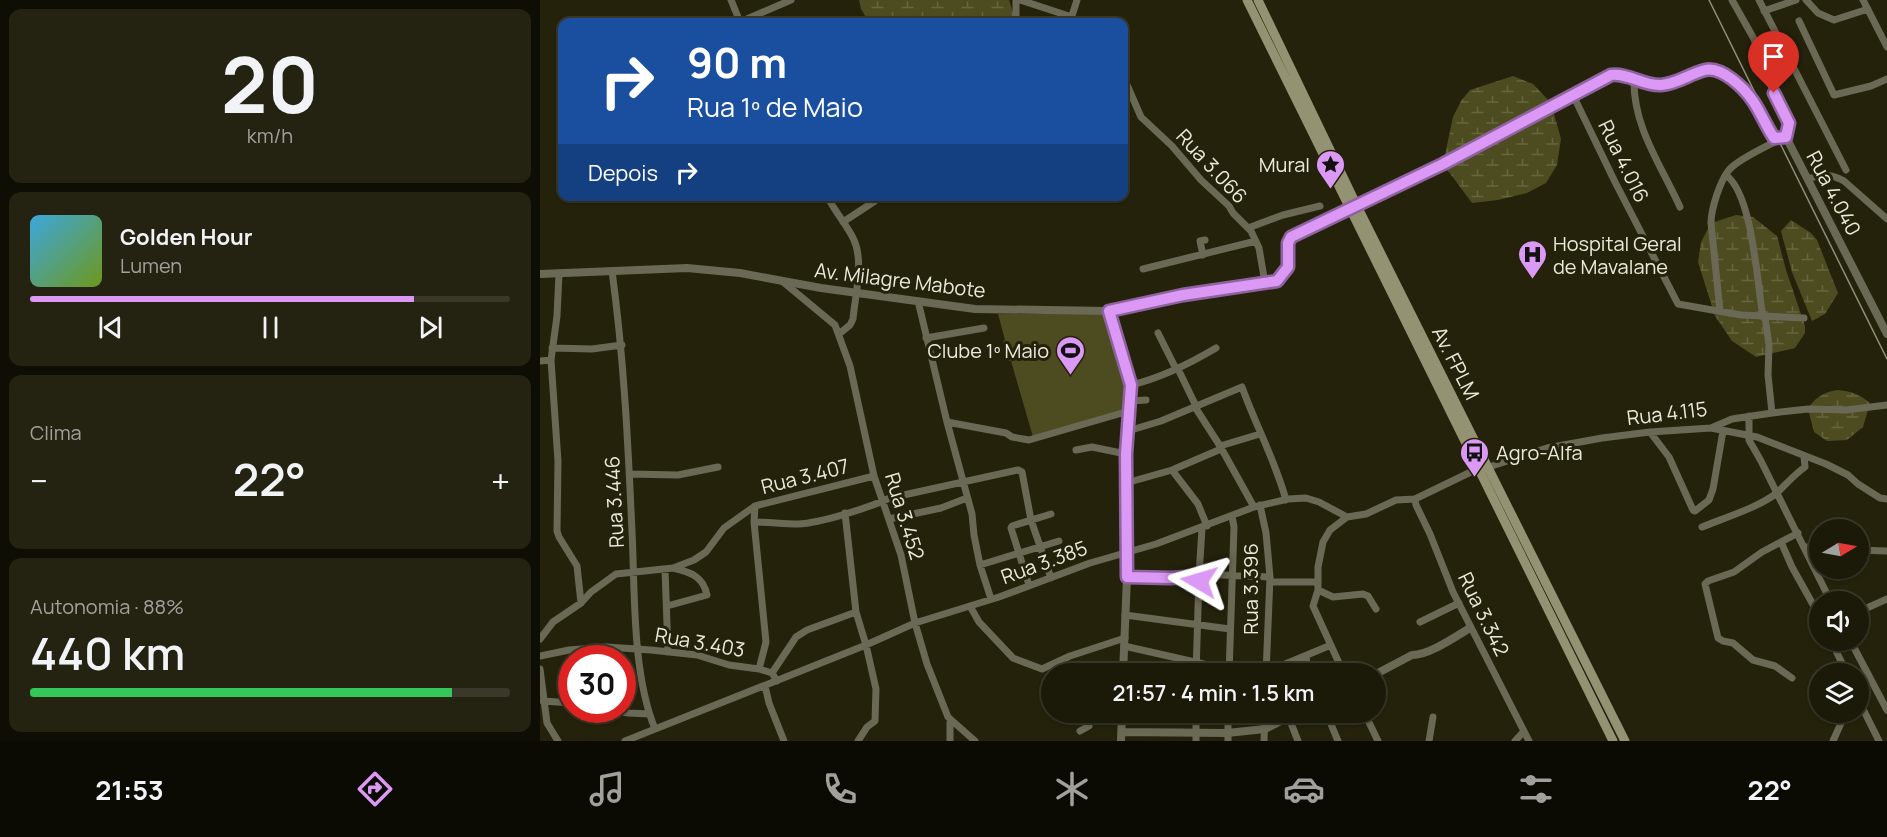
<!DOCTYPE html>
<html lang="pt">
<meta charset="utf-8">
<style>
:root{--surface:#1b1a08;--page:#242312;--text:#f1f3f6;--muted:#a0a19c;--line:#393829;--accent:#db99f5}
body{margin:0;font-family:Manrope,sans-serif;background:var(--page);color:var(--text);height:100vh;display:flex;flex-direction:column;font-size:22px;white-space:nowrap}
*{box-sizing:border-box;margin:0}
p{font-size:20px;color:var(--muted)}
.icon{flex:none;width:33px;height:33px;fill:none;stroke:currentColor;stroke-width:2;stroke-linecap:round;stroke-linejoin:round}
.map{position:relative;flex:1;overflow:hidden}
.sheet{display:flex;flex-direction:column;gap:9px;padding:9px;background:#0f0e04;width:540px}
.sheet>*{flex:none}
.banner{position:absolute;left:18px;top:18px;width:570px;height:183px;border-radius:12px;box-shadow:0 2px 4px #0004,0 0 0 2px var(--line);background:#1a4fa0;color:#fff;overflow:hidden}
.needle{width:39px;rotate:80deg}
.fabs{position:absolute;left:1269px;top:519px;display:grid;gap:12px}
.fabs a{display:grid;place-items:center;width:60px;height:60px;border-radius:50%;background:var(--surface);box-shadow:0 2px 4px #0004,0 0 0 2px var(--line);font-size:30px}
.speed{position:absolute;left:18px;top:645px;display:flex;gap:12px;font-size:30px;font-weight:700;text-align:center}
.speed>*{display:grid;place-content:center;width:78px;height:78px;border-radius:50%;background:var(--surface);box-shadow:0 2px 4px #0004,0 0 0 2px var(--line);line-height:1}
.speed .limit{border:9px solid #d22;background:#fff;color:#111}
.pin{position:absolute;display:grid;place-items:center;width:51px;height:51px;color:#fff;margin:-62px -26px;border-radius:50% 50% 50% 0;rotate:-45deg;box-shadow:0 0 6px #0007}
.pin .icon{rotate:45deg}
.me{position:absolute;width:66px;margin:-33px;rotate:277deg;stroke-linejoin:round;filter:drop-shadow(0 0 4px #0008)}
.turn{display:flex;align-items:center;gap:21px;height:126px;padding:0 30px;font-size:27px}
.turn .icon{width:78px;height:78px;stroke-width:2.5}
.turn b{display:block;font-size:42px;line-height:51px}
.then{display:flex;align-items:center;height:57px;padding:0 30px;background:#0003;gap:12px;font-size:22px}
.big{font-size:45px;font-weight:600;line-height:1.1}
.sheet .widget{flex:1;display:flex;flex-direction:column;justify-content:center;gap:9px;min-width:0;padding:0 21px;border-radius:12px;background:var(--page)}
.sheet .dial{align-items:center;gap:0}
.dial b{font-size:78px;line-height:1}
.song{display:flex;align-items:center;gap:18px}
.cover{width:72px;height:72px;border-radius:9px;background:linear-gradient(135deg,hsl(200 70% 55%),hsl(80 70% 35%))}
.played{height:6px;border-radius:3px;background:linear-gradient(90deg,var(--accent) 80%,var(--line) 80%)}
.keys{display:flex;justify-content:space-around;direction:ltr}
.heat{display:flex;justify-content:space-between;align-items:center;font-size:33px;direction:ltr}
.charge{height:9px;border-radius:4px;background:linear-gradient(90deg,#34c759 88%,var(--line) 0)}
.trip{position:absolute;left:501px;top:663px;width:345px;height:60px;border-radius:30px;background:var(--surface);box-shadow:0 2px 4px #0004,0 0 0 2px var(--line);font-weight:600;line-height:60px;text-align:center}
.tabs{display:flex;height:96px;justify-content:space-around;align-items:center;background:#0b0a03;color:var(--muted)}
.tabs .icon{width:42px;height:42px}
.tabs .active{color:var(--accent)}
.tabs b{font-size:27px;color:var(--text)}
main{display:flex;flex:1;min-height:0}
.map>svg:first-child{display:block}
</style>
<main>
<section class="sheet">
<div class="widget dial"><b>20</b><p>km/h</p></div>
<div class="widget">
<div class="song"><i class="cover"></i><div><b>Golden Hour</b><p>Lumen</p></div></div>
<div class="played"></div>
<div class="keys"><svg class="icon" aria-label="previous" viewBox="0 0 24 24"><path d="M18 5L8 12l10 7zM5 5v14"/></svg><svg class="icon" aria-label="pause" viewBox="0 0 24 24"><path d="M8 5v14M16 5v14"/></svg><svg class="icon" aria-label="next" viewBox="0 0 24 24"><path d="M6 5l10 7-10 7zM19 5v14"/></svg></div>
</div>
<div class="widget"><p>Clima</p>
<div class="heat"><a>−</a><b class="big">22°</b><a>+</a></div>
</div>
<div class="widget"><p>Autonomia · 88%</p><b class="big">440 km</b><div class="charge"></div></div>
</section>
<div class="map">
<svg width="1347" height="741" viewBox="0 0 1347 741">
<defs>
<pattern id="wetland-marsh" width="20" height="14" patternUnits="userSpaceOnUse" patternTransform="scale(1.5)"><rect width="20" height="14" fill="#4d4b20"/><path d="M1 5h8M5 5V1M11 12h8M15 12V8" fill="none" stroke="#676540"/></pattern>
</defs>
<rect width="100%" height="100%" fill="#24220b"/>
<path fill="url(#wetland-marsh)" d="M319 0H469L476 22H329L321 9Z
M973 76 993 84 1011 103 1021 139 1017 165 1006 183 987 193 958 200 932 203 903 164 913 117 921 101 930 90Z
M1196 215 1213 217 1237 236 1246 270 1265 326V333L1255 348 1216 357 1192 341 1175 316 1158 262 1161 242 1171 223Z
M1251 220 1271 233 1277 240 1298 293 1285 314 1272 321 1252 272 1241 231Z
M1297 390C1311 391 1319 394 1330 403L1323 427 1307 440 1287 441 1274 432 1268 409C1274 398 1284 392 1297 390Z"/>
<path fill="#4d4b20" d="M458 314H564C573 338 597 387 583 411L493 437 471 361H469L463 341 465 340Z"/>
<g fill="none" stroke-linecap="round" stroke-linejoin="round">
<path stroke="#6a6955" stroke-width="7" d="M191 0 200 22
M476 0V22
M480 0 532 17 541 22
M1219 0 1306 170
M1266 0 1278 13 1294 20 1328 9
M1323 0 1347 47
M1224 11 1256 0
M1259 21 1294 95 1331 86 1347 79
M200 22 251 0
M530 22 537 0
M584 78 601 117 632 146 661 180 689 206 693 213 711 231 719 248 725 283
M1094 79C1093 127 1121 165 1140 207
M1033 95 1075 182 1138 304 1201 315 1264 318
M1186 175C1213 195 1217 284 1223 317
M1268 179C1282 174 1292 174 1304 181L1347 219
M287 196C295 212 307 225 314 240 324 262 315 296 313 319L310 325 299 334
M303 222 335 201
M708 228 743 215 780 206
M663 255 660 241 665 240
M603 269 716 241
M72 271C84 359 88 443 92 531 95 592 92 673 115 729
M19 274 17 316 11 360 18 461 17 531 19 537 37 566 41 603
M242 281 295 325 310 366 334 476 361 555 375 623 387 664 408 717 435 741
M378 301 407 422 432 514 434 535 440 565 451 599
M1180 311 1171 223C1171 209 1180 181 1189 170 1197 160 1234 142 1246 137L1249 128 1247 117 1229 82 1214 39 1192 0
M1225 317 1229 345 1228 375 1232 413
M618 333 636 369
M386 338 444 328
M12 348 52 349 82 345
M0 361 11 360
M638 369 656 406
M591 385C621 378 649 364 676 348
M591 401 606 400
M655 407 680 446 714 507
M1209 416V440L1221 461 1291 602
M407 422 466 433 472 437 489 440 589 411
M1171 428 1217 437 1286 464 1308 475 1318 484 1340 498 1347 499
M588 431 621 421 702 387C716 426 735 460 746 500
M1110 432 1129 457 1153 510 1155 511 1169 500 1173 489 1183 431
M680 446 720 434
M536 450 552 447 586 454
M949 467 1007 448 1062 438 1110 432 1171 428 1192 419 1232 413 1268 409 1306 410 1347 405
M632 470 658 504 667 526
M90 474 138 475 178 467
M586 483 632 470 681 449
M875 499 876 505 890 534 913 592 989 741
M720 505 726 533 730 577 726 674
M215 506 214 522 226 642 219 669
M305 513 316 612 326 645 336 689 335 721 327 727 318 741
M349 519 401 508 427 498
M214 522C229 522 243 524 258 524 281 523 328 508 350 498L478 470 482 472 491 520 511 578
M1162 527C1184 518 1220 507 1238 492 1247 483 1255 474 1265 467L1264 456
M1241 542 1252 567 1280 617
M1264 547H1280
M1318 550 1347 551
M440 565 519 541
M125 569 128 652
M659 574 730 577
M587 577 631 578 659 576
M730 582H778
M489 585 471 528 472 526 511 514
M778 590 793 597 823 594 828 596 836 609
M127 606 167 595C163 576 150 572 133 568
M430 606 439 622 473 658 502 669 530 656 585 638
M1318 612 1347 599
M585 615 690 629
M880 622 919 603
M0 639 13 622 41 603 51 592 76 574 133 568 154 560 166 552 184 528 215 506 334 476
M1291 640 1307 674
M1310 640 1347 710
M584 646 708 674
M0 656 29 650 67 647 111 650 157 655 189 665 219 669 232 673 237 681
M766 656 768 671
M0 669 7 723 18 741
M726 672 791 645
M232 673 256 637 267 630 316 612
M656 674 659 576 662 528
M689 674 694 527 692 516
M804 674 773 606 778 590V567L783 542 790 530 807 517
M1252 678 1235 666 1213 660 1193 643 1183 641 1178 638 1165 584 1168 581 1194 572 1222 552 1258 533
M225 686 229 703 244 741
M1318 699 1339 741
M3 701 32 703
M64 710 89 713 109 714
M626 712V715
M786 712 798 741
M824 712 838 741
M749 718 758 741
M410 721V741
M540 731 549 726
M85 741 326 645 375 623 459 597 550 563 616 544 714 507 748 499 766 498 779 502 807 517 826 514 856 500 875 499 937 469
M656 741V712
M688 741V712
M724 741 725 712
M889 741 893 717
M975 741 984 731
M1293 741 1306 712"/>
<path stroke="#6a6955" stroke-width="8" d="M0 274 147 268 200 273 281 288 435 309 569 311 643 295 737 281 748 267V243L751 237 903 164 1066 78C1084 70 1098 83 1115 85 1132 87 1145 77 1160 72 1180 64 1202 86 1213 101 1221 113 1226 126 1234 138L1246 137 1347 334
M569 311 591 385 586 454 588 552 583 674
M836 674 872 655C889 655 915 637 930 628
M582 732 687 733 725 729 759 712
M581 741 582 712"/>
<path stroke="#939272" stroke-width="9" d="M707 0 1073 741
M718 0 816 204 1085 741"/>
<path stroke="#8e8e7b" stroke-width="1.5" d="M1169 0 1347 359"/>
</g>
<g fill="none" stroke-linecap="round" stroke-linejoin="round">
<defs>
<path id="route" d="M659 581V576L631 578 587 577 586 454 591 385 569 311 643 295 737 281 748 267V243L751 237 903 164 1071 75C1089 73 1103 86 1121 85 1137 84 1149 74 1165 70 1182 66 1204 88 1213 101 1221 113 1226 126 1234 138L1246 137 1249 123 1234 93"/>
</defs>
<use href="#route" stroke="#8e639f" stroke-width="15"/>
<use href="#route" stroke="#db99f5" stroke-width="10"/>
</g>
<defs>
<symbol id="sight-pin" viewBox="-11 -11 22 30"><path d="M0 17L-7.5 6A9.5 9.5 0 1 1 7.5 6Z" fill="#db99f5" stroke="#24220b"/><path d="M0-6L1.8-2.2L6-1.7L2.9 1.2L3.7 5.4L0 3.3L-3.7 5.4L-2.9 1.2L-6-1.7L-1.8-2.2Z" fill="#111"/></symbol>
<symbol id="hospital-pin" viewBox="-11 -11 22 30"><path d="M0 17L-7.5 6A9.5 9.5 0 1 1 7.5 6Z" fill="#db99f5" stroke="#24220b"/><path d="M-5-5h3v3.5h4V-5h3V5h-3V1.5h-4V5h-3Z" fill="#111"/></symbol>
<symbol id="stadium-pin" viewBox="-11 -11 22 30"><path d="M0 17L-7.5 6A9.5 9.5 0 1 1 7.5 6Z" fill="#db99f5" stroke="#24220b"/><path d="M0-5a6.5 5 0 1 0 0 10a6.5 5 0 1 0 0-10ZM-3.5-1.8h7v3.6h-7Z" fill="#111"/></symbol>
<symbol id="bus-pin" viewBox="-11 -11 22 30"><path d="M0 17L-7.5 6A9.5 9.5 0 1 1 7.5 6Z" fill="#db99f5" stroke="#24220b"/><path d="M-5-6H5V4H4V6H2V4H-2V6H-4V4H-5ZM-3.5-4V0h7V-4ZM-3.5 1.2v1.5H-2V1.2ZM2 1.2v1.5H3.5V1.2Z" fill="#111"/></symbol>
</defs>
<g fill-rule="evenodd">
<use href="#sight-pin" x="774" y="148" width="33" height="45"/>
<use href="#hospital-pin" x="976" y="238" width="33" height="45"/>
<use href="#stadium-pin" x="514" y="334" width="33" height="45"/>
<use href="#bus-pin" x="918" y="436" width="33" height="45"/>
</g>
<g text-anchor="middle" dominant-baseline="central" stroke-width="6" stroke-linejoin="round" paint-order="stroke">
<g font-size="20" fill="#eaeadb" stroke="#24220b">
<text transform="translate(1084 161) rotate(64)">Rua 4.016</text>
<text transform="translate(672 166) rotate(47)">Rua 3.066</text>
<text transform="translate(1294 193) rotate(62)">Rua 4.040</text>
<text transform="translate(360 280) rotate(7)">Av. Milagre Mabote</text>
<text transform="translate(916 363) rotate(63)">Av. FPLM</text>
<text transform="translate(1127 413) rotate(-7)">Rua 4.115</text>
<text transform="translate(265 476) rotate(-14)">Rua 3.407</text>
<text transform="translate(74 502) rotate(-93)">Rua 3.446</text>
<text transform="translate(365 516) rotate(73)">Rua 3.452</text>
<text transform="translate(504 562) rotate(-20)">Rua 3.385</text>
<text transform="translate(710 589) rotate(-90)">Rua 3.396</text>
<text transform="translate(944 614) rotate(64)">Rua 3.342</text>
<text transform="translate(160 642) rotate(10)">Rua 3.403</text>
</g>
<g font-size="20" fill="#eaeadb" stroke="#24220b" text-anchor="end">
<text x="770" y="164">Mural</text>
<text x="1013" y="243" text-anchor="start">Hospital Geral<tspan x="1013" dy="23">de Mavalane</tspan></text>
<text x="509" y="350">Clube 1º Maio</text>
<text x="956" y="452" text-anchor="start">Agro-Alfa</text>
</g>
</g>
</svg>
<div class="fabs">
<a><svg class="needle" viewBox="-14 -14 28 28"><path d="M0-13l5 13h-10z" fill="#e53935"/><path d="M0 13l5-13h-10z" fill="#a0a19c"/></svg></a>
<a><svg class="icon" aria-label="sound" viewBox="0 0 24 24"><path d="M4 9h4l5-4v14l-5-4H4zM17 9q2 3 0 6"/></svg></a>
<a><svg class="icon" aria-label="layers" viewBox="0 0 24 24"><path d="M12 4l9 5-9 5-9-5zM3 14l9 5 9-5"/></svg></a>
</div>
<div class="speed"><div class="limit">30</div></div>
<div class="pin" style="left:1234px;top:93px;background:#d93025"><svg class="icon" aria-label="arrive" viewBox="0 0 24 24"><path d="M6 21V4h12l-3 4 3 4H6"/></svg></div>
<svg class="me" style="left:659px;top:581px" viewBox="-20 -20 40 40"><path d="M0-17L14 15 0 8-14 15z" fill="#db99f5" stroke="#fff" stroke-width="4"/></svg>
<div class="trip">21:57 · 4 min · 1.5 km</div>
<div class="banner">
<div class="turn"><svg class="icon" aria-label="right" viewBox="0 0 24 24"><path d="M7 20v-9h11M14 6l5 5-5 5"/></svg><div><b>90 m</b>Rua 1º de Maio</div></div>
<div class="then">Depois<svg class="icon" aria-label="right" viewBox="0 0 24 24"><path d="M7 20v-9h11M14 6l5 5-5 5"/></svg></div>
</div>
</div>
</main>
<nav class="tabs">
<b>21:53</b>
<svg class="icon active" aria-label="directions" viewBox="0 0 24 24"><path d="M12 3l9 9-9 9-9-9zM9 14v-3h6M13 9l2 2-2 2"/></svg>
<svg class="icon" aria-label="music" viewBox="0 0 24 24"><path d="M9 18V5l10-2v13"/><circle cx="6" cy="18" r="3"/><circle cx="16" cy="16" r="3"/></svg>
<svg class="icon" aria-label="phone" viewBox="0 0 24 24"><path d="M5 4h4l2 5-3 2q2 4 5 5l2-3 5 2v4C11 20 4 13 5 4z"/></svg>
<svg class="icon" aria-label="climate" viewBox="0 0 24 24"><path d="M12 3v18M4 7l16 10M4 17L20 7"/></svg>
<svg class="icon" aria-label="car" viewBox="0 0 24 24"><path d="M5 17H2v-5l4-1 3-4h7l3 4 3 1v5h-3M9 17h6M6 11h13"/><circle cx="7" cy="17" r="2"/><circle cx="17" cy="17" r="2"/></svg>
<svg class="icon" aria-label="filters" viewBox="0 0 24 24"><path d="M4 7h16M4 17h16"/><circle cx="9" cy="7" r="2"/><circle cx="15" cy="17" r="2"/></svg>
<b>22°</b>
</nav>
